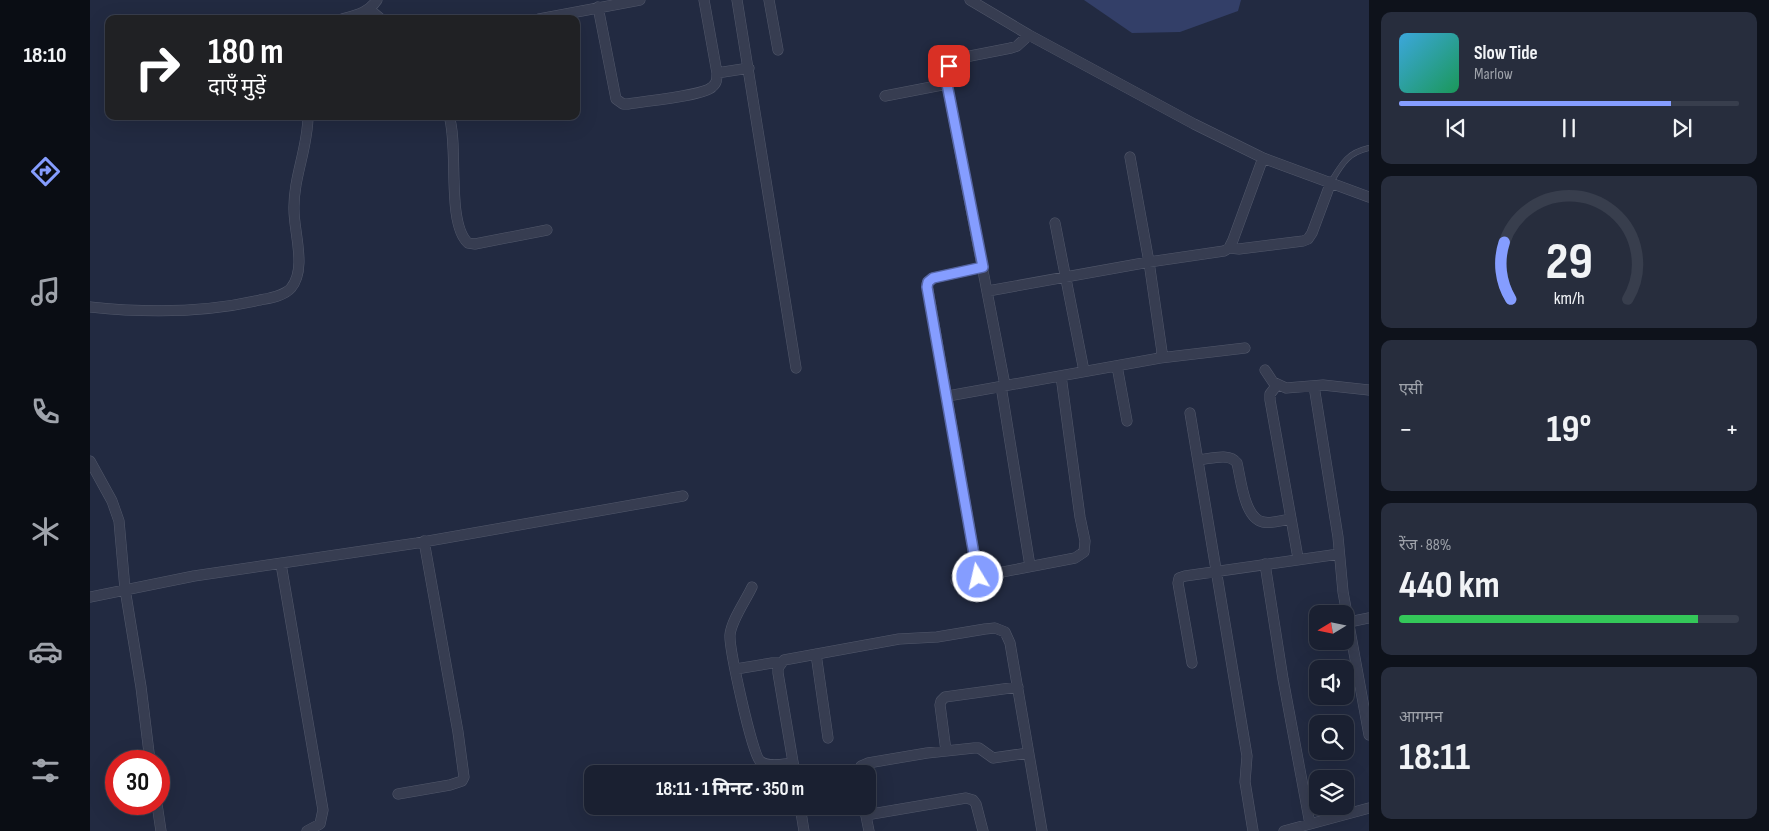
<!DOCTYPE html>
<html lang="hi">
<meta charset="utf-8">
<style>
:root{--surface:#1a2031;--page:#272d3d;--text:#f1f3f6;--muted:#9fa3ab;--line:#383e4d;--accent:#859dff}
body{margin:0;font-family:"Sofia Sans Condensed","Noto Sans Devanagari",sans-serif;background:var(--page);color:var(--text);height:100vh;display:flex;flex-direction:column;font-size:19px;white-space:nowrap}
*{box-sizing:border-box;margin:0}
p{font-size:16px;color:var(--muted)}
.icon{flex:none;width:28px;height:28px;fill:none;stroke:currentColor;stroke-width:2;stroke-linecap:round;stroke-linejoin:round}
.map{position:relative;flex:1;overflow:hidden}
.sheet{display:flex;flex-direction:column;gap:12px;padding:12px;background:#0e121b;width:400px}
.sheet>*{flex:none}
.hud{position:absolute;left:15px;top:15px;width:475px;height:105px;border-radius:10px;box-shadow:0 5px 20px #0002,0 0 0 1px var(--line);background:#202124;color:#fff;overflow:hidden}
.needle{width:32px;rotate:260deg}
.controls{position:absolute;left:1219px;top:605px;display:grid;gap:10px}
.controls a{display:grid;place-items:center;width:45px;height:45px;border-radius:10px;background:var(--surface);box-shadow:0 5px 20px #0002,0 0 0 1px var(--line);font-size:25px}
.speed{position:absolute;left:15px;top:750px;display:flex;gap:10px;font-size:25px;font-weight:700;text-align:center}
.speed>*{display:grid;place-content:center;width:65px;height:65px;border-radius:50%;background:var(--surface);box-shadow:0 5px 20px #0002,0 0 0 1px var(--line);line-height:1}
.speed .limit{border:8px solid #d22;background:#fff;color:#111}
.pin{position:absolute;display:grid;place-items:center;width:42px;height:42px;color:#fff;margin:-21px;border-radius:10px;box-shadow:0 2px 8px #0006}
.me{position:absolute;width:55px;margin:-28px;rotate:351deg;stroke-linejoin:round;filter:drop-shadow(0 0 4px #0008)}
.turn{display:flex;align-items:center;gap:18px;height:105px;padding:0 20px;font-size:22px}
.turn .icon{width:65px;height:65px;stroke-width:2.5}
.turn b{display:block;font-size:35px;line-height:42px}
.big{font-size:38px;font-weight:700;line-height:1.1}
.sheet .widget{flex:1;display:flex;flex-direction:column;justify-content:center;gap:8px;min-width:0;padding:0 18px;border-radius:10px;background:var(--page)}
.sheet .dial{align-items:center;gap:0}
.dial svg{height:130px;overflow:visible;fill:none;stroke:var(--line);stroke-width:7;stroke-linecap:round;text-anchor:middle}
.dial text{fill:var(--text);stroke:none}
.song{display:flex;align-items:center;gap:15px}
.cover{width:60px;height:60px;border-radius:8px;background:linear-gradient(135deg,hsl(200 70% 55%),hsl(150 70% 35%))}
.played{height:5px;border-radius:2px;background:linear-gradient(90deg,var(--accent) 80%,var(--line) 80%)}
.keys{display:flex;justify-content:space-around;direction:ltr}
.heat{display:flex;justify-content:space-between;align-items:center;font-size:28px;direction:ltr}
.charge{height:8px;border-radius:4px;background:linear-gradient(90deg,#34c759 88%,var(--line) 0)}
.trip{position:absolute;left:494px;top:765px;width:292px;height:50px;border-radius:10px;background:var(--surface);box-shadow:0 5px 20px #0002,0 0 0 1px var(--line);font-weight:700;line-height:50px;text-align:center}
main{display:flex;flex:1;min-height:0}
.tab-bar{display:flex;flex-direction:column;width:90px;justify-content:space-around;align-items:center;background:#0a0d14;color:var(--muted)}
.tab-bar .icon{width:35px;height:35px}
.tab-bar .active{color:var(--accent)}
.tab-bar b{font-size:22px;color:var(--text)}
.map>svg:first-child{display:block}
</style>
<main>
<nav class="tab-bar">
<b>18:10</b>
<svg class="icon active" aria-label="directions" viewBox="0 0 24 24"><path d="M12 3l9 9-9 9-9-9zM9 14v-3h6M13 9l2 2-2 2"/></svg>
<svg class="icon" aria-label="music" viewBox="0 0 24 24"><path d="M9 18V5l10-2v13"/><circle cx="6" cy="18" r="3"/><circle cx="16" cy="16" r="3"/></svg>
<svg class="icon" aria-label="phone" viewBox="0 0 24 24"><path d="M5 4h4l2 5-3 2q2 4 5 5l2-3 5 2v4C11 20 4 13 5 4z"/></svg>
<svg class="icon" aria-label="climate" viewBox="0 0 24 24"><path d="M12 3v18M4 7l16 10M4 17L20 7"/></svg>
<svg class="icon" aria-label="car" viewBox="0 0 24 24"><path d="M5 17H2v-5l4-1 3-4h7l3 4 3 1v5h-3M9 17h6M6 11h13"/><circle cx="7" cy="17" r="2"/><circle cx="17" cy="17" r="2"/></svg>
<svg class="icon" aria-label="filters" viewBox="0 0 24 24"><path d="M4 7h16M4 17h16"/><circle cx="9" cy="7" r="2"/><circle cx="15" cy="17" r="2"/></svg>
</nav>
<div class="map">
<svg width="1279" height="831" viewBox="0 0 1279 831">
<rect width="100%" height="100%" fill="#222a41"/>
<path fill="#333f68" d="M994 0H1151L1148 11 1090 32 1042 33Z"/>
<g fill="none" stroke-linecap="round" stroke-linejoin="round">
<defs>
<path id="lane" d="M1241 182C1252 164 1257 153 1279 148"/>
<path id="street" d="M647 0 706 368
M679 0 688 50
M880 0 939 35 1104 124 1173 158 1279 197
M508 7 526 99 533 104H538C554 101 613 96 622 87 627 83 627 79 627 73L614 0
M279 9 291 19
M252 19C267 15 278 13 287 0
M449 19 550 0
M627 73 659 68
M795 96 857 84
M359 116C369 146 356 223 378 243L385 244 457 230
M965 223 994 371
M1139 248 1149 249 1213 241 1218 239 1222 233 1241 182
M898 291 1059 262 1134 251 1139 248 1143 240 1173 158
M0 307C56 313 115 313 170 300 180 298 194 296 201 288 217 269 204 233 204 210 203 178 218 148 218 116
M1070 358 1155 348
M1027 366 1037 421
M1175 370 1183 382 1196 388 1233 385 1279 390
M915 385 857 84V70L863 62 870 58 921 48 927 46 939 35
M1187 385 1180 394V400L1208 558
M911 386 940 566
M1224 386 1248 537 1253 592 1279 735
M858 396 1070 358 1072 352 1059 262 1040 157
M1100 413 1157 756 1155 782 1163 831
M1108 460C1120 459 1139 452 1147 463 1151 479 1154 518 1173 522 1182 524 1192 520 1201 519
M0 461 22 501 29 521 35 589 51 687 60 761
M191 564 233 810 230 824 217 831
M1175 564 1193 679 1220 824
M888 577 837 284 838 282 843 278 893 267
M866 581 985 558 994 552 995 541 990 517 971 376
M662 587C656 600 641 621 640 635 639 648 662 754 670 761 678 768 693 764 703 763
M0 597 104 576 327 543 593 496
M1259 622 1279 618
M726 654 738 738
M1102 663 1088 583 1089 578 1095 576 1249 554
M646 669 682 663H690
M856 751 850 705 851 701 855 697 928 687
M705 774 688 673V668L694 660 809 639 847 637 895 629 905 628 915 632 920 643 952 831
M768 774 771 766 778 763 837 753 884 748H889L903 758 938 753
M308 794 360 785 372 781 374 777 368 732 334 541
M67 804 71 831
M710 806 714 831
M774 806 779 831
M776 815 876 798 883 800 886 804 893 831
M1194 831 1279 808"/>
</defs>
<use href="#lane" stroke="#52586b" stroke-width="6"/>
<use href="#street" stroke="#52586b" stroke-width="11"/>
<use href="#lane" stroke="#373d51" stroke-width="5"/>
<use href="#street" stroke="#373d51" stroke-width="10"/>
</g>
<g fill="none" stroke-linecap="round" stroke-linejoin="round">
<defs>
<path id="route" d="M859 66 857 70V84L893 267 843 278 838 282 837 287 888 577"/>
</defs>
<use href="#route" stroke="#5666a6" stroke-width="12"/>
<use href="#route" stroke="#859dff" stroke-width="9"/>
</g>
</svg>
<div class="controls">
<a><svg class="needle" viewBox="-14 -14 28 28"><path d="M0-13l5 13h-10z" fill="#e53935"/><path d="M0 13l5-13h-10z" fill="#9fa3ab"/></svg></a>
<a><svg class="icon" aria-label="sound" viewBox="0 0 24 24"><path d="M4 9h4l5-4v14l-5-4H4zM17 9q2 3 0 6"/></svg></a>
<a><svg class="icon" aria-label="search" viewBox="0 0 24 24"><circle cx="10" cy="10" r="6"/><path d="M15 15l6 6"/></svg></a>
<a><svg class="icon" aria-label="layers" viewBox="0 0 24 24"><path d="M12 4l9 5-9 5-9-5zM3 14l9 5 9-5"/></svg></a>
</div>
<div class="speed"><div class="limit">30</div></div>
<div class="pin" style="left:859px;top:66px;background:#d93025"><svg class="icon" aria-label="arrive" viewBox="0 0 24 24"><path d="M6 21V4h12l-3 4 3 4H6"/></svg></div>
<svg class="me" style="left:888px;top:577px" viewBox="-20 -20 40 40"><circle r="17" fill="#859dff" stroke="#fff" stroke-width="3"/><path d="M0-11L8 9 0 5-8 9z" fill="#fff"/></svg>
<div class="trip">18:11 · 1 मिनट · 350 m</div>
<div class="hud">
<div class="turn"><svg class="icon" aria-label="right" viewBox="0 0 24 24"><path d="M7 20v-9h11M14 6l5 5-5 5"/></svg><div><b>180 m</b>दाएँ मुड़ें</div></div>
</div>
</div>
<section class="sheet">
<div class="widget">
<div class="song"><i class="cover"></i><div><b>Slow Tide</b><p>Marlow</p></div></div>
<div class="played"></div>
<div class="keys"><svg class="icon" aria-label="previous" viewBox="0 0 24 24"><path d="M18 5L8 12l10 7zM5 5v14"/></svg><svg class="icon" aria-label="pause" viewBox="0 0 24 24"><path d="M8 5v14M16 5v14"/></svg><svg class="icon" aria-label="next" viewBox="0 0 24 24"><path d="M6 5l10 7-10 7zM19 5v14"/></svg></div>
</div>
<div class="widget dial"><svg viewBox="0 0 100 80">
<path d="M14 69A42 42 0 1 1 86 69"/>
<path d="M14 69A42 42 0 0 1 10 34" stroke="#859dff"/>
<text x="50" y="56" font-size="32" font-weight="700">29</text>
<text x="50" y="72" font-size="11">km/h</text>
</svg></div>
<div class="widget"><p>एसी</p>
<div class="heat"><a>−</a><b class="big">19°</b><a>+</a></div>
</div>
<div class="widget"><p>रेंज · 88%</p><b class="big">440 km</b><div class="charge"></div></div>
<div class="widget"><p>आगमन</p><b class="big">18:11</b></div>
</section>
</main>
